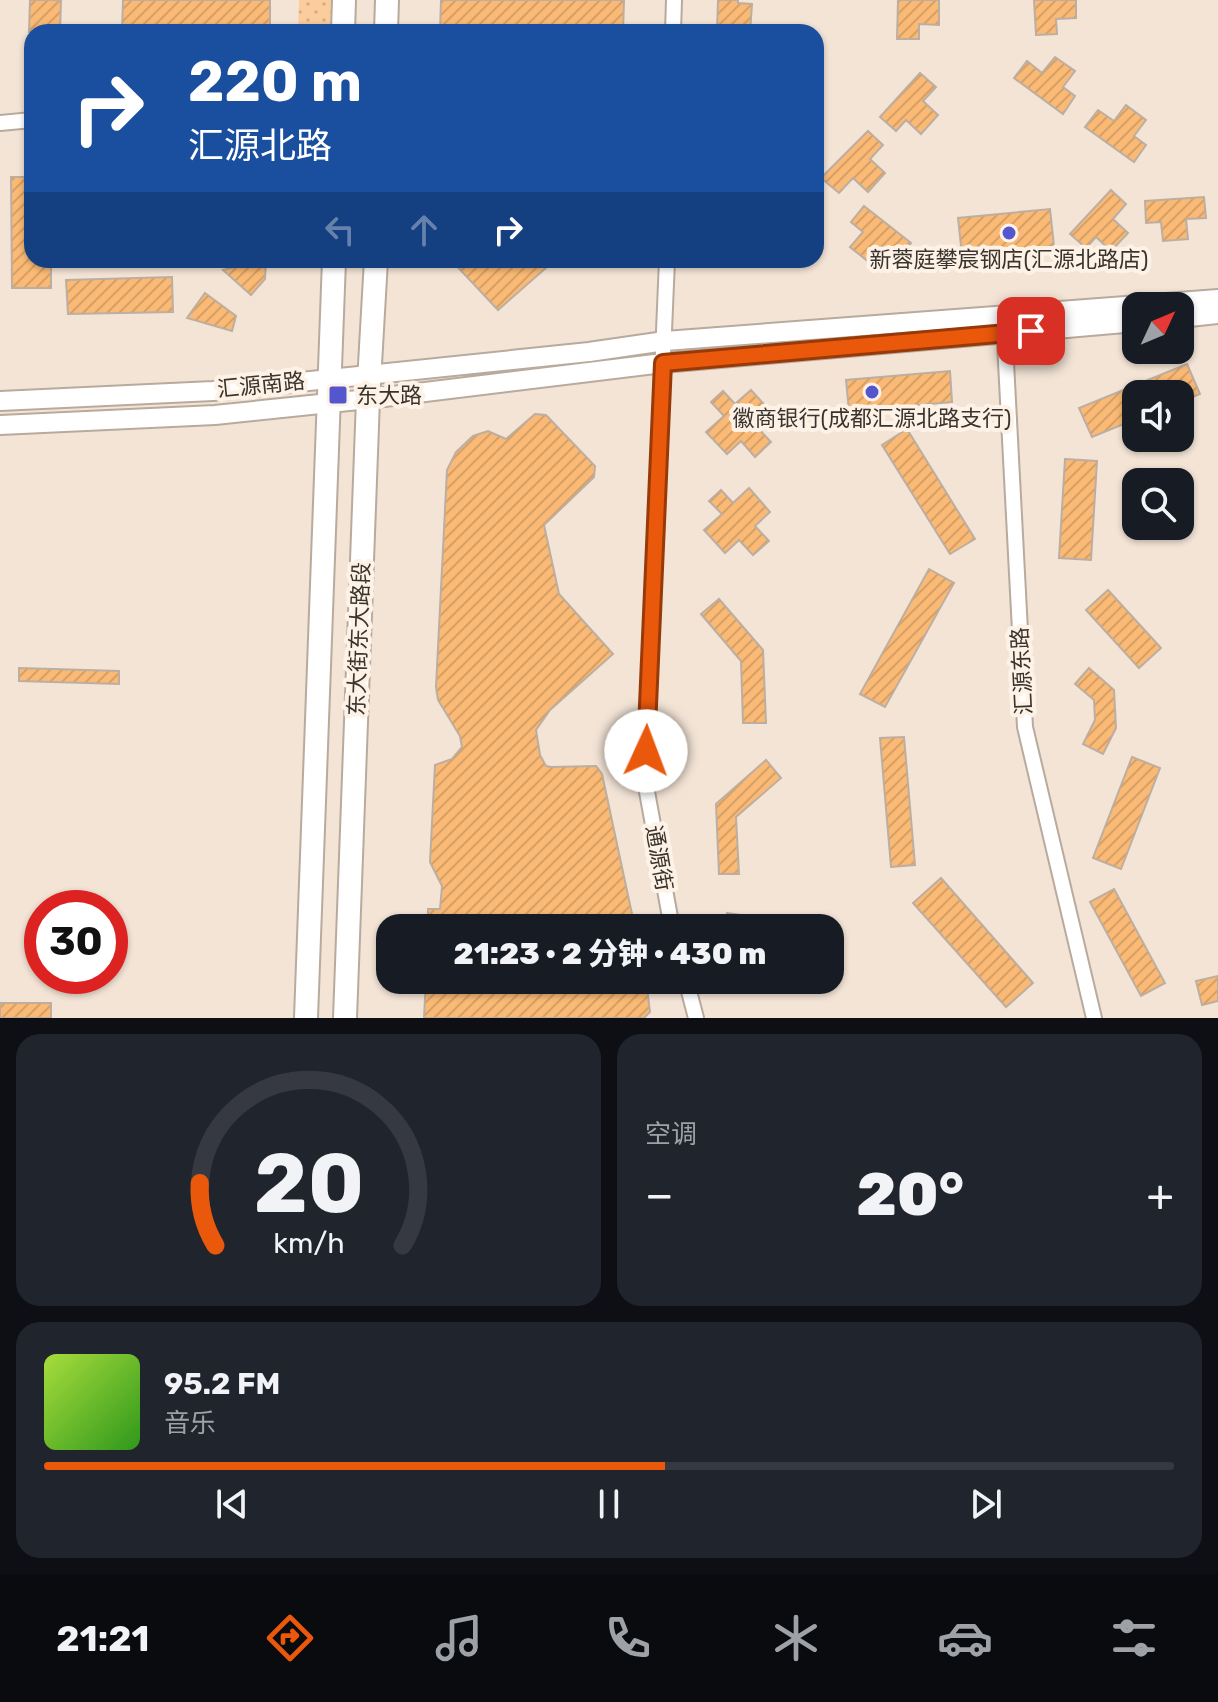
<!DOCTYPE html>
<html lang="zh">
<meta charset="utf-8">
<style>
:root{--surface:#171b24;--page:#20242c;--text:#f1f3f6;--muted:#9ea1a6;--line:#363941;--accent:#ea580c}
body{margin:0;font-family:Rubik,"Noto Sans SC",sans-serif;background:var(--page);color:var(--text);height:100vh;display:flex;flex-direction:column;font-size:30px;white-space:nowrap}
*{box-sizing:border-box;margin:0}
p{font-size:26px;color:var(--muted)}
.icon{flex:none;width:44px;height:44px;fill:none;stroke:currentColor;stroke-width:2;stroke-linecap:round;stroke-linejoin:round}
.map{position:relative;height:1018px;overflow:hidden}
.side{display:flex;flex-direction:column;gap:16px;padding:16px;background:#0d0f14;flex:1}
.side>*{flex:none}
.banner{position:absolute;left:24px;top:24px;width:800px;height:244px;border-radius:24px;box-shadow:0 2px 6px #0004;background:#1a4fa0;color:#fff;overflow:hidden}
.needle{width:52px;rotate:46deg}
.tools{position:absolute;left:1122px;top:292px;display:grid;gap:16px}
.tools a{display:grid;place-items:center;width:72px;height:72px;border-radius:16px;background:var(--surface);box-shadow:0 2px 6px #0004;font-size:40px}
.speed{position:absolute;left:24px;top:890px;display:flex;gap:16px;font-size:40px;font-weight:700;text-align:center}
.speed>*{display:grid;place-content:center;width:104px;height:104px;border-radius:50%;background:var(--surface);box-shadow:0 2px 6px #0004;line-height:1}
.speed .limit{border:12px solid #d22;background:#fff;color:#111}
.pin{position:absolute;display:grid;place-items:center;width:68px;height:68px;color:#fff;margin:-34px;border-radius:16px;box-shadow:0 4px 12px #0006}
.me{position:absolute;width:88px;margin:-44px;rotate:2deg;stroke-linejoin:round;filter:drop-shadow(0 0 6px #0008)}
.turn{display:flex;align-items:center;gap:28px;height:168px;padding:0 32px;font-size:36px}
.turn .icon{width:104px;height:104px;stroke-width:2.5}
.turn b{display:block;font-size:56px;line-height:68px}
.lanes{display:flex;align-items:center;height:76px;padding:0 32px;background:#0003;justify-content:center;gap:40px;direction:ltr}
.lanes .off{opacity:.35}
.big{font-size:60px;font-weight:800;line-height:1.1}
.side .widget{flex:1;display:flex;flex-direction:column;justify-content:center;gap:12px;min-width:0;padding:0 28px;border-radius:24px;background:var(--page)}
.side .dial{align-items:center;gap:0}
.dial svg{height:208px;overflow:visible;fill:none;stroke:var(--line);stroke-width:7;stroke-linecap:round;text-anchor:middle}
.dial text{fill:var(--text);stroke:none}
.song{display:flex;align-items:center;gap:24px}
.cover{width:96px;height:96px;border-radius:12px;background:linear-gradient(135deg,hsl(80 70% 55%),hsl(110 70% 35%))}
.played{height:8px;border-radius:4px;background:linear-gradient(90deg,var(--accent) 55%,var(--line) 55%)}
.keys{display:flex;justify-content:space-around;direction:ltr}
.heat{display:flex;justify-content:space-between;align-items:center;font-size:44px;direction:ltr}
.side .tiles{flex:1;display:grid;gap:16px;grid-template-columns:1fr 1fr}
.widget:last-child{grid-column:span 2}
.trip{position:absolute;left:376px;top:914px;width:468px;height:80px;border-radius:24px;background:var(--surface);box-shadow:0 2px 6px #0004;font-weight:800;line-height:80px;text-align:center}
.menu{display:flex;height:128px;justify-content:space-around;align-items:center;background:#090b0e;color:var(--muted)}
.menu .icon{width:56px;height:56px}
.menu .current{color:var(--accent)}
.menu b{font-size:36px;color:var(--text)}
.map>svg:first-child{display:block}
</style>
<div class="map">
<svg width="1218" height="1018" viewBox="0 0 1218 1018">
<defs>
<pattern id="green-dots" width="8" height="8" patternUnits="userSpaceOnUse" patternTransform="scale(2)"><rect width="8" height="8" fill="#fbcc9c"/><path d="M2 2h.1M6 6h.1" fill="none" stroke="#d8b087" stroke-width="1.8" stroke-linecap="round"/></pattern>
<pattern id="building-hatch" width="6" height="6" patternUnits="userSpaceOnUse" patternTransform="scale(2)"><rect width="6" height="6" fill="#faba75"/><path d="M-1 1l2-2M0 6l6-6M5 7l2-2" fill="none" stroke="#d7a066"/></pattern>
</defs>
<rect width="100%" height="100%" fill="#f3e4d6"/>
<path fill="url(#green-dots)" d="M299 0H333L331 32H298Z"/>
<path fill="url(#building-hatch)" stroke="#bcaea0" stroke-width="2" d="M30 0H61L60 32H29Z
M123 0H270V32H122Z
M441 0H624L623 32H440Z
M718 0H738V3L752 4 750 32H717Z
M898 0H939V25L919 24V39H897Z
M1034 0H1076V18L1056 19 1057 34 1036 35Z
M1055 57 1075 71 1063 87 1075 96 1063 114 1014 78 1027 61 1042 73Z
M920 73 936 87 923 101 938 115 921 134 906 120 896 131 880 117Z
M1126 105 1146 120 1134 136 1146 145 1134 162 1085 127 1098 110 1114 121Z
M868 131 883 145 870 159 885 173 868 192 853 178 839 193 821 178Z
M11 177H32V260H51V288H12Z
M1111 190 1126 204 1113 219 1128 233 1111 251 1096 237 1086 248 1070 234Z
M1204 197 1206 218 1186 219 1188 239 1163 241 1161 222 1146 223 1145 201Z
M864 206 911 243 898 260 883 247 870 263 850 247 863 232 851 222Z
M1050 209 1054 246 962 255 958 218Z
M262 260H266L265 279 251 295 223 270Z
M451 260H555L498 310Z
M172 277 173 312 68 314 66 280Z
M205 293 236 316 232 331 187 318Z
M1187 364 1200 394 1180 402V394H1136V419L1092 437 1079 408Z
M950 371 952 402 849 411 846 380Z
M751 390 772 413 757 427 771 442 755 457 741 441 727 454 706 432 724 416 711 402 723 391 735 404Z
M535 414 546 415 595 466 594 477 544 525 559 594 613 654 550 710 536 730 540 755 546 766 551 767 596 766 602 774 635 928H428V909H440L442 886 430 862 435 765 452 759 462 747 460 736 438 700 436 687 447 470 456 452 473 436 488 431 506 439Z
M907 429 975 539 950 554 882 445Z
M1065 459 1097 461 1091 560 1059 558Z
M749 488 770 512 755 526 769 541 753 555 739 540 725 553 704 530 722 514 709 501 721 490 733 503Z
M929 569 954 583 885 707 860 694Z
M1108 590 1161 648 1139 668 1086 610Z
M719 599 763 650 766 723H743L741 661 701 614Z
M19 668 119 671V684L19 681Z
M1089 668 1114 690 1116 728 1103 754 1083 744 1095 720 1094 700 1075 684Z
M904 737 915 865 891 867 880 738Z
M1132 757 1160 768 1121 869 1093 858Z
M766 760 781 778 736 817 739 874H719L716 804Z
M941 878 1033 983 1006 1007 913 903Z
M1114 889 1165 983 1141 996 1090 902Z
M727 913 789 922V928H725Z
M1218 976V1001L1202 1005 1196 981Z
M426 980H646L650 1012 644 1018H424Z
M0 1003H51V1018H0Z"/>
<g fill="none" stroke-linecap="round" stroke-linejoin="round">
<defs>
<path id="minor" d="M673 32 674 0
M0 123 32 120
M667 260 645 781 672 928
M1004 324 1025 727 1094 1018
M686 980 696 1018"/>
<path id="tertiary" d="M1180 318 1218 314
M0 401 213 391 589 352 665 341 1218 299
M0 425 215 415 368 399 663 363 1136 322"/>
<path id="primary" d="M343 32 344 0
M386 32 387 0
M306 1018 334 260
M345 1018 368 399 376 260"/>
</defs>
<use href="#minor" stroke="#b8aa9d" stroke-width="18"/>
<use href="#tertiary" stroke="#b8aa9d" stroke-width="22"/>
<use href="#primary" stroke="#b8aa9d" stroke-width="26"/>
<use href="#minor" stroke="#fff" stroke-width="14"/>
<use href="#tertiary" stroke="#fff" stroke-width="18"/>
<use href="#primary" stroke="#fff" stroke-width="22"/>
</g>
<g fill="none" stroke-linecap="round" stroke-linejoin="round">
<defs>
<path id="route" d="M646 751 663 363 1031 331"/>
</defs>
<use href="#route" stroke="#983908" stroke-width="20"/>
<use href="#route" stroke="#ea580c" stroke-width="14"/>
</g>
<g fill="#5456cd" stroke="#fef2e6" stroke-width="3">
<circle cx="1009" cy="233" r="8"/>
<circle cx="872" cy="392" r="8"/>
<rect x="328" y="385" width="20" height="20" rx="4"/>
</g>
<g text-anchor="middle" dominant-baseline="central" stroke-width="8" stroke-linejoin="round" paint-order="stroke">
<g font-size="22" fill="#3a342e" stroke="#fef2e6">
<text x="1009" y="259">新蓉庭攀宸钢店(汇源北路店)</text>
<text x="356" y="395" text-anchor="start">东大路</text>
<text x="872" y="418">徽商银行(成都汇源北路支行)</text>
</g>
<g font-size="22" fill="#3a342e" stroke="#fef2e6">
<text transform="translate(261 385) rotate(-6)">汇源南路</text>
<text transform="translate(359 639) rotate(-88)">东大街东大路段</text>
<text transform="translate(1022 671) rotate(-93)">汇源东路</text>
<text transform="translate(659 858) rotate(80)">通源街</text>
</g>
</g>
</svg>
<div class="tools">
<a><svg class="needle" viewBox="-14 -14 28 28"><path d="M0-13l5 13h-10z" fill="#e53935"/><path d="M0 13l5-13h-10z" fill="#9ea1a6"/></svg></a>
<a><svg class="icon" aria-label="sound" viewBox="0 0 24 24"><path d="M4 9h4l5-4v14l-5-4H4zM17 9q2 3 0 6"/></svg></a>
<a><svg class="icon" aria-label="search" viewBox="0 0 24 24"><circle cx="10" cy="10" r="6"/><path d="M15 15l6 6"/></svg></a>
</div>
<div class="speed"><div class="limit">30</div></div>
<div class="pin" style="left:1031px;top:331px;background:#d93025"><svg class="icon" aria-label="arrive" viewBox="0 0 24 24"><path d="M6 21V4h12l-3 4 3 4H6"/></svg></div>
<svg class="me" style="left:646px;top:751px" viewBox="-20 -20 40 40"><circle r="19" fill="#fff"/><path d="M0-13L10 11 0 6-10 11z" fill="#ea580c"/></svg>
<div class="trip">21:23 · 2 分钟 · 430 m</div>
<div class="banner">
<div class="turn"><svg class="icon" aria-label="right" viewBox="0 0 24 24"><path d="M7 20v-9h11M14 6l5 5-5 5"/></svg><div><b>220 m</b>汇源北路</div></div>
<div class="lanes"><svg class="icon off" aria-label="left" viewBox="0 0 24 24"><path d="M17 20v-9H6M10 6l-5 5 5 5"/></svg><svg class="icon off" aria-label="ahead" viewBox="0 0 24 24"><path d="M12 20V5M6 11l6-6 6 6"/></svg><svg class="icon" aria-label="right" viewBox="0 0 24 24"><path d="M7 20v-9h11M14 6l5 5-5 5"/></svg></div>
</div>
</div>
<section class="side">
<div class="tiles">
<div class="widget dial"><svg viewBox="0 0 100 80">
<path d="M14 69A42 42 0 1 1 86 69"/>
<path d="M14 69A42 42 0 0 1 8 45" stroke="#ea580c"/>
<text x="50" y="56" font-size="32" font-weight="700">20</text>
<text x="50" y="72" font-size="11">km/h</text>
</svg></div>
<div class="widget"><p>空调</p>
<div class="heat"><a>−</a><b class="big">20°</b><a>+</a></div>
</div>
<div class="widget">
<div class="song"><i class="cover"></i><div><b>95.2 FM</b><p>音乐</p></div></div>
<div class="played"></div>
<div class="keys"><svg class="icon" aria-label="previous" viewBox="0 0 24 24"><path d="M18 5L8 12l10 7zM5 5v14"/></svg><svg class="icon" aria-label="pause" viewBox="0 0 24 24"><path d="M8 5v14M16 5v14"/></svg><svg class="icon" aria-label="next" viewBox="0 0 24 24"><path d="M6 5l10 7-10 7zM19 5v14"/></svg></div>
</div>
</div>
</section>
<nav class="menu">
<b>21:21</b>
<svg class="icon current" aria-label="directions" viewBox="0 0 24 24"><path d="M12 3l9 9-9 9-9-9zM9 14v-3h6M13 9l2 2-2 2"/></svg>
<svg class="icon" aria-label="music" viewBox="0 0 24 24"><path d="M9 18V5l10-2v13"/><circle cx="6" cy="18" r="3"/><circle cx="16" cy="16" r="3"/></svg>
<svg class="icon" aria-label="phone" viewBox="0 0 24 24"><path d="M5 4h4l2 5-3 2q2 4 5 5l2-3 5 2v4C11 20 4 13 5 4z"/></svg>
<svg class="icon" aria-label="climate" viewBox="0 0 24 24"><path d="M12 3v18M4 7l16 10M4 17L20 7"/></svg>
<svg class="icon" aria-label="car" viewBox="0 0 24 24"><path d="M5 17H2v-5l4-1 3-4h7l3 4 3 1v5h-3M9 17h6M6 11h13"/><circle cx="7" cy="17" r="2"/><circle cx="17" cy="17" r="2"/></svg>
<svg class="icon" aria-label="filters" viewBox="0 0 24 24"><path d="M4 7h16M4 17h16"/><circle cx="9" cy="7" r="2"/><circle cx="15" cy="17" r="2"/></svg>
</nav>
